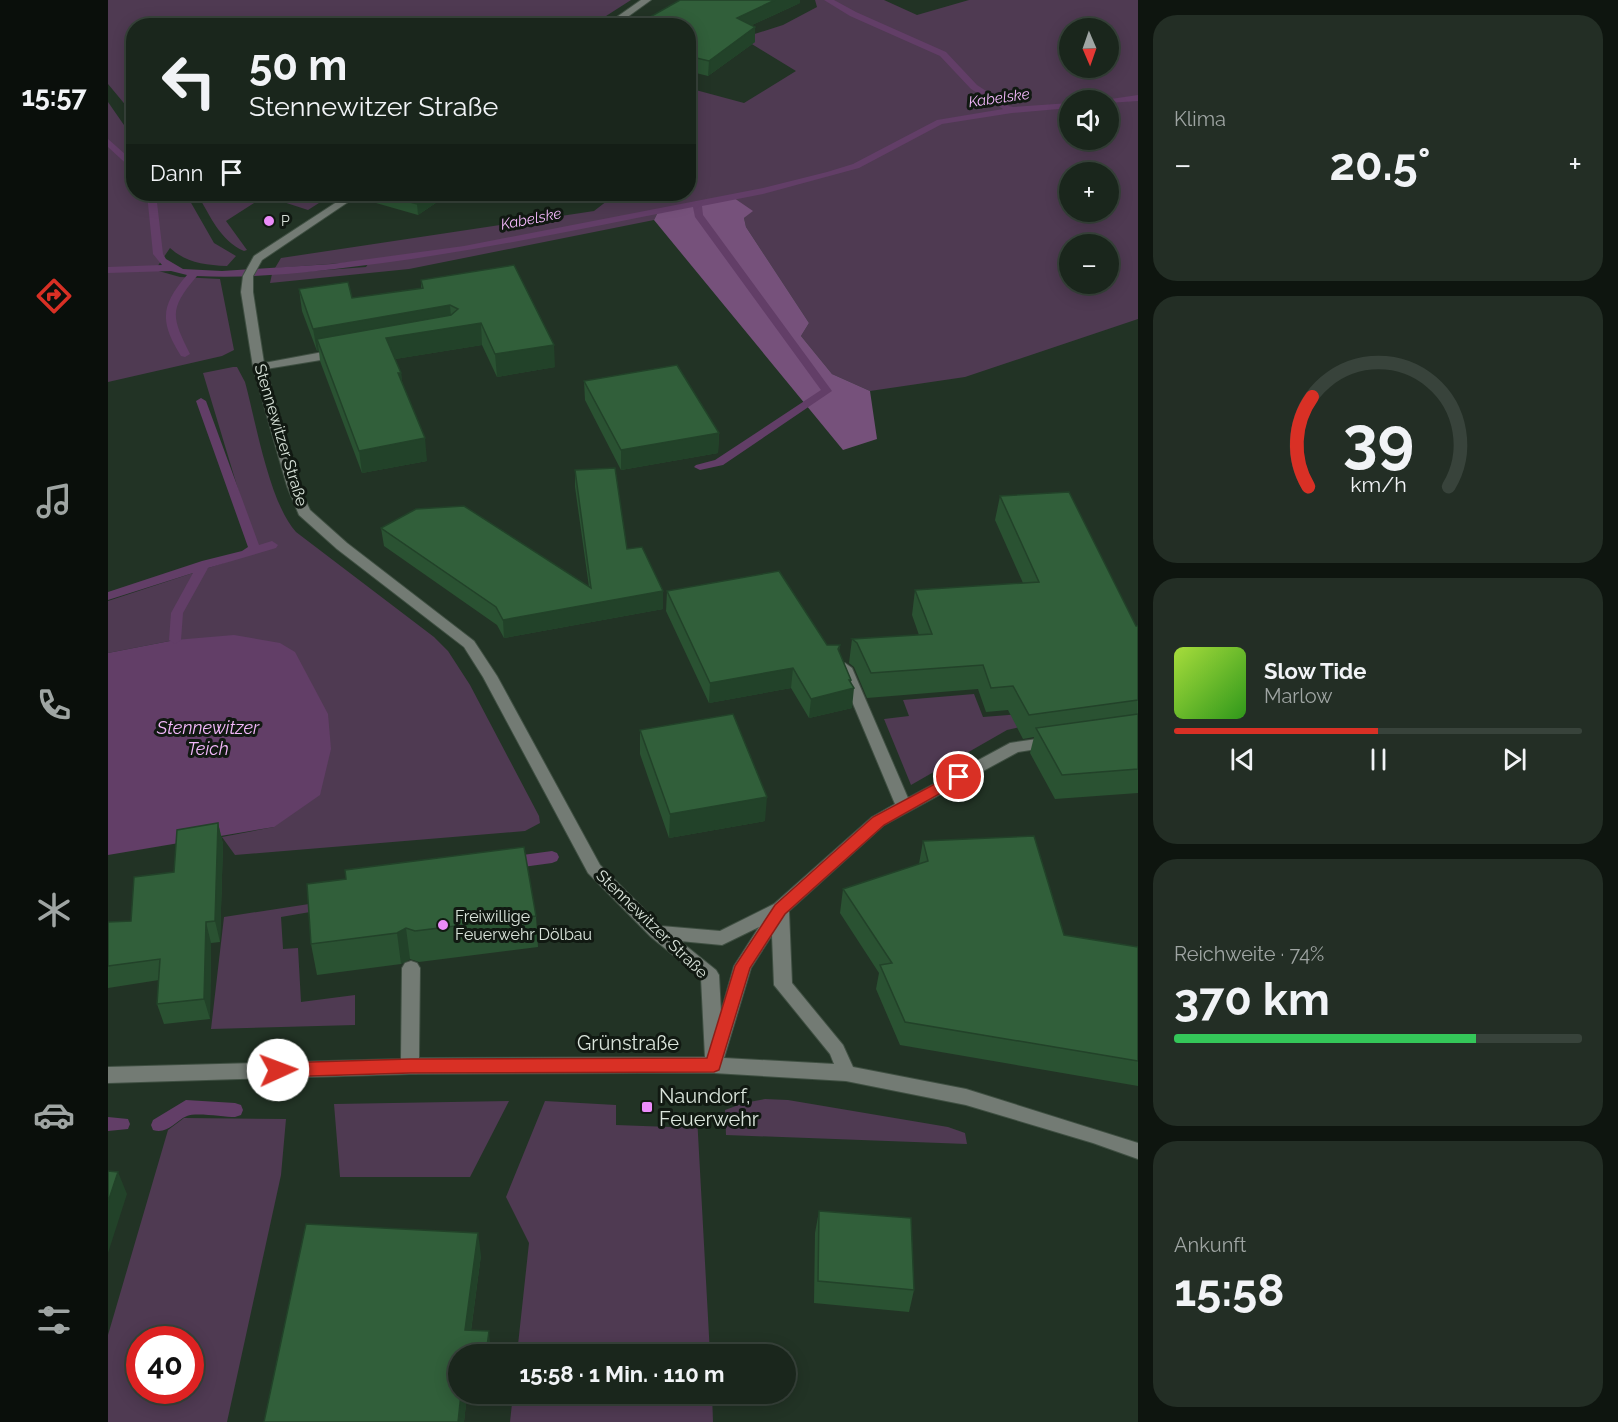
<!DOCTYPE html>
<html lang="de">
<meta charset="utf-8">
<style>
:root{--surface:#1a261c;--page:#232e25;--text:#f1f3f6;--muted:#9fa5a3;--line:#38433b;--accent:#d93025}
body{margin:0;font-family:Raleway,sans-serif;background:var(--page);color:var(--text);height:100vh;display:flex;flex-direction:column;font-size:22px;white-space:nowrap}
*{box-sizing:border-box;margin:0}
p{font-size:20px;color:var(--muted)}
.icon{flex:none;width:33px;height:33px;fill:none;stroke:currentColor;stroke-width:2;stroke-linecap:round;stroke-linejoin:round}
.map{position:relative;flex:1;overflow:hidden}
.details{display:flex;flex-direction:column;gap:15px;padding:15px;background:#0e150f;width:480px}
.details>*{flex:none}
.guide{position:absolute;left:18px;top:18px;width:570px;height:183px;border-radius:24px;box-shadow:0 3px 15px #0003,0 0 0 2px var(--line);background:#1a261c;color:var(--text);overflow:hidden}
.needle{width:39px;rotate:178deg}
.controls{position:absolute;left:951px;top:18px;display:grid;gap:12px}
.controls a{display:grid;place-items:center;width:60px;height:60px;border-radius:50%;background:var(--surface);box-shadow:0 3px 15px #0003,0 0 0 2px var(--line);font-size:30px}
.speed{position:absolute;left:18px;top:1326px;display:flex;gap:12px;font-size:30px;font-weight:700;text-align:center}
.speed>*{display:grid;place-content:center;width:78px;height:78px;border-radius:50%;background:var(--surface);box-shadow:0 3px 15px #0003,0 0 0 2px var(--line);line-height:1}
.speed .limit{border:9px solid #d22;background:#fff;color:#111}
.pin{position:absolute;display:grid;place-items:center;width:51px;height:51px;color:#fff;margin:-26px;border:3px solid #fff;border-radius:50%;box-shadow:0 2px 6px #0007}
.me{position:absolute;width:66px;margin:-33px;rotate:88deg;stroke-linejoin:round;filter:drop-shadow(0 0 4px #0008)}
.turn{display:flex;align-items:center;gap:21px;height:126px;padding:0 24px;font-size:27px}
.turn .icon{width:78px;height:78px;stroke-width:2.5}
.turn b{display:block;font-size:42px;line-height:51px}
.then{display:flex;align-items:center;height:57px;padding:0 24px;background:#0003;gap:12px;font-size:22px}
.big{font-size:45px;font-weight:700;line-height:1.1}
.details .card{flex:1;display:flex;flex-direction:column;justify-content:center;gap:9px;min-width:0;padding:0 21px;border-radius:24px;background:var(--page)}
.details .dial{align-items:center;gap:0}
.dial svg{height:156px;overflow:visible;fill:none;stroke:var(--line);stroke-width:7;stroke-linecap:round;text-anchor:middle}
.dial text{fill:var(--text);stroke:none}
.song{display:flex;align-items:center;gap:18px}
.cover{width:72px;height:72px;border-radius:9px;background:linear-gradient(135deg,hsl(80 70% 55%),hsl(110 70% 35%))}
.played{height:6px;border-radius:3px;background:linear-gradient(90deg,var(--accent) 50%,var(--line) 50%)}
.keys{display:flex;justify-content:space-around;direction:ltr}
.heat{display:flex;justify-content:space-between;align-items:center;font-size:33px;direction:ltr}
.charge{height:9px;border-radius:4px;background:linear-gradient(90deg,#34c759 74%,var(--line) 0)}
.trip{position:absolute;left:340px;top:1344px;width:348px;height:60px;border-radius:30px;background:var(--surface);box-shadow:0 3px 15px #0003,0 0 0 2px var(--line);font-weight:700;line-height:60px;text-align:center}
main{display:flex;flex:1;min-height:0}
.tab-bar{display:flex;flex-direction:column;width:108px;justify-content:space-around;align-items:center;background:#0a0f0b;color:var(--muted)}
.tab-bar .icon{width:42px;height:42px}
.tab-bar .selected{color:var(--accent)}
.tab-bar b{font-size:27px;color:var(--text)}
.map>svg:first-child{display:block}
</style>
<main>
<nav class="tab-bar">
<b>15:57</b>
<svg class="icon selected" aria-label="directions" viewBox="0 0 24 24"><path d="M12 3l9 9-9 9-9-9zM9 14v-3h6M13 9l2 2-2 2"/></svg>
<svg class="icon" aria-label="music" viewBox="0 0 24 24"><path d="M9 18V5l10-2v13"/><circle cx="6" cy="18" r="3"/><circle cx="16" cy="16" r="3"/></svg>
<svg class="icon" aria-label="phone" viewBox="0 0 24 24"><path d="M5 4h4l2 5-3 2q2 4 5 5l2-3 5 2v4C11 20 4 13 5 4z"/></svg>
<svg class="icon" aria-label="climate" viewBox="0 0 24 24"><path d="M12 3v18M4 7l16 10M4 17L20 7"/></svg>
<svg class="icon" aria-label="car" viewBox="0 0 24 24"><path d="M5 17H2v-5l4-1 3-4h7l3 4 3 1v5h-3M9 17h6M6 11h13"/><circle cx="7" cy="17" r="2"/><circle cx="17" cy="17" r="2"/></svg>
<svg class="icon" aria-label="filters" viewBox="0 0 24 24"><path d="M4 7h16M4 17h16"/><circle cx="9" cy="7" r="2"/><circle cx="15" cy="17" r="2"/></svg>
</nav>
<div class="map">
<svg width="1030" height="1422" viewBox="0 0 1030 1422">
<rect width="100%" height="100%" fill="#223325"/>
<path fill="#4f3a52" fill-rule="evenodd" d="M0 0H523L484 25 26 26 25 114 0 84Z
M707 0H776L809 15 861 0H1030V319L857 377 762 391 724 374 693 336 701 323 638 227 636 218 644 211 550 212 546 220 301 269 162 283 164 274 258 267 262 261 167 268 173 258 486 211 508 194H580L581 91 584 89 636 103 688 71 634 38 675 25 709 7ZM962 28H1000V68H962ZM962 100H1000V140H962ZM962 172H1000V212H962ZM962 244H1000V284H962Z
M0 102 25 138 26 194H78L106 243 128 256 119 266C96 265 79 263 62 248L47 270 72 277 112 279 126 350 114 356 0 382Z
M89 194H225L200 210 157 196 118 221 139 250 136 251C112 241 102 215 89 194Z
M125 367H129L137 382C148 422 161 502 188 532L326 637 340 651 362 685 431 816 432 823 417 831 127 855 114 837 166 827 67 640 0 653V601L149 552 95 373Z
M866 694 875 717 914 714 920 725 899 730 803 785 776 719 801 716 795 700Z
M201 904 202 912 173 917 175 949 190 948 193 1002 247 995V1025L103 1029 116 917Z
M657 1099 680 1100 840 1127 857 1133 859 1144 618 1135 617 1110 636 1103Z
M401 1101 362 1177H232L226 1104Z
M437 1101 508 1105V1125L562 1127 563 1115 589 1116 602 1354H409L421 1243 398 1197Z
M76 1118 178 1119 173 1175 119 1422H0V1335L60 1130ZM32 1340H82V1390H32Z
M405 1394H604L605 1422H402Z"/>
<path fill="#76517b" d="M626 198 645 211 636 218 638 227 701 323 693 336 724 374 762 391 769 439 735 450 546 220 550 212Z"/>
<path fill="#623e67" d="M126 635 172 643 187 652 220 714 223 749 212 795 166 827 0 855V653L67 640Z"/>
<g fill="none" stroke-linecap="round" stroke-linejoin="round">
<path fill="#623e67" fill-rule="evenodd" d="M716 0H726L748 12 838 52 869 85 901 106 905 107 962 103V108L904 113 834 124 751 168 655 194 594 206 595 215 724 391 615 465 592 470 586 467 588 465 607 460 713 390 587 217 585 207C482 227 379 249 275 263 214 271 151 279 89 276 61 309 63 316 82 354L77 357 73 356C52 322 52 306 79 275L63 271 0 273V267L54 265 45 254 39 194H48L55 254 58 259 75 269 114 271 224 264 356 246 655 188 719 172 745 164 829 120 895 109 863 89 832 56 742 16Z
M1030 95V101L1000 103V100H996Z
M0 139 26 162V171L0 147Z
M93 398 98 401 151 545 164 541 170 545 168 548 100 568 75 613 73 640 67 644 61 640 63 613 85 573 0 600V592L94 561 134 551 140 547 88 401Z
M444 851 449 853 451 857 449 861 444 863 400 869 395 867 393 863 395 859 400 857Z
M78 1100 127 1103 133 1105 135 1110 133 1115 127 1117C116 1117 88 1112 79 1116 67 1121 59 1135 45 1130L43 1125 45 1120Z
M0 1117 20 1119 22 1124 20 1129 0 1131Z"/>
<defs>
<path id="minor" d="M533 0H543L507 26H496Z
M241 194H252L154 260 145 276V292L156 363 231 349 237 353 231 357 158 369 191 486 202 510 239 543 366 641 389 676 492 865 553 926 612 931 666 904 764 817 787 804 730 668 732 665 737 663 744 668 800 798 902 743 943 737 948 738 951 742 948 746 910 752 776 825 681 911 684 983 735 1045 745 1067 858 1089 1030 1143V1159L985 1143 858 1105 738 1081 606 1073H535L302 1074 0 1083V1067L293 1059 294 968 297 963 303 961 309 963 312 968 311 1058 597 1057 593 978 543 937 480 873 375 677 356 647 229 549 191 515 179 486 145 367 133 292 135 276 146 256ZM651 927 626 966 613 1012 611 975 608 970 572 941 614 945ZM664 935 666 985 722 1054 726 1064 616 1058 643 968Z"/>
</defs>
<use href="#minor" stroke="#3f4f42" stroke-width="2"/>
<use href="#minor" fill="#737b74" fill-rule="evenodd"/>
</g>
<path fill="#2a5232" d="M692 3 644 25 647 27V42L600 76 580 71V26Z
M267 194H341L310 215 268 203Z
M313 280 447 367 389 377 374 345 287 359 293 373 294 384 319 461 254 473 212 361 211 351H209L194 311 191 289 244 298 313 288Z
M476 381 611 433 610 453 513 470 477 400Z
M467 470 519 549 555 591V609L396 638 389 625 276 546 273 528 481 587 467 487Z
M892 496 1028 626H1030V793L947 799 922 753 926 737 915 739 900 710 878 712 870 689 759 698 746 667 741 663 744 639 811 635 804 615 807 590 915 583 887 520Z
M559 591 719 645H732L731 652 743 680 744 708 701 718 683 688 601 703 558 611Z
M532 730 657 821 561 838 532 754Z
M110 823 115 844 112 942 103 943 102 1019 56 1024 49 1004 51 980 0 988V922L23 921Z
M815 841 956 935 1030 947V1086L792 1045 768 989 771 973 732 913 735 889 811 864Z
M199 884 428 916 430 947 311 962 302 959 293 964 209 975 203 944Z
M711 1211 806 1290 801 1312 706 1303 707 1233Z
M373 1255 363 1331 384 1353 383 1354H351V1394H379V1396L359 1395 356 1422H156Z"/>
<path fill="#224229" d="M667 0H692V3L629 32V18Z
M647 27V42L600 76 601 61Z
M324 194H341L310 215 309 204Z
M342 305 344 327 373 323 374 345 281 360 209 339 211 351H209L205 329Z
M446 345 447 367 389 377 387 354Z
M290 373H293L296 395Z
M611 433 610 453 513 470V450Z
M317 438 319 461 254 473 251 451Z
M555 591V609L396 638 395 620Z
M685 668 683 688 601 703 602 683Z
M746 688 744 708 701 718 703 699Z
M659 797 657 821 561 838 562 814Z
M110 823 115 844 112 942 107 921Z
M98 922 103 943 102 1019 96 999Z
M298 928 302 959 293 964 289 933Z
M10 1172 19 1194 0 1253V1202Z
M370 1233 373 1255 360 1352 357 1330Z
M381 1331 383 1354H378Z
M353 1394H359V1395L356 1422H350Z"/>
<path fill="#315f3a" stroke="#224229" stroke-width="1.5" d="M572 0H667L629 18 647 27 601 61 580 56V26H526Z
M273 194H324L309 204Z
M406 265 446 345 387 354 373 323 278 338 293 373H290L317 438 251 451 209 339 343 315 350 309 342 305 205 329 191 289 240 282 244 298 315 288 313 280Z
M569 365 611 433 513 450 476 381Z
M507 468 519 549 534 547 555 591 395 620 388 607 273 528 308 509 356 506 483 588 467 470Z
M961 492 1028 626H1030V700L921 715 905 686 883 688 875 665 763 673 749 643 744 639 824 634 807 590 931 582 892 496Z
M671 571 719 645H732L730 649 743 680H741L746 688 703 699 685 668 602 683 559 591Z
M625 714 659 797 562 814 532 730Z
M1030 714V769L954 775 928 728Z
M110 823 107 921 98 922 96 999 49 1004 52 959 0 966V922L23 921 26 877 66 872 69 830Z
M926 836 956 935 1030 947V1061L797 1022 772 965 784 963 735 889 820 861 815 841Z
M416 847 428 916 307 931 298 928 289 933 203 944 199 884 238 879 237 870Z
M0 1171 10 1172 0 1202Z
M711 1211 803 1218 806 1290 710 1281Z
M198 1224 370 1233 357 1330 381 1331 378 1354H351V1394H353L350 1422H156Z"/>
<path fill="#d93025" stroke="#8d1f18" stroke-width="1.5" d="M851 771 856 773 859 777 856 780 776 825 677 914 642 968 611 1070 606 1072 302 1073 170 1077 164 1075 162 1070 164 1065 170 1063 302 1059 599 1058 627 966 667 905 765 817Z"/>
<g fill="#ec8cfa" stroke="#111912" stroke-width="2">
<circle cx="161" cy="221" r="6"/>
<circle cx="335" cy="925" r="6"/>
<rect x="533" y="1101" width="12" height="12" rx="3"/>
</g>
<g text-anchor="middle" dominant-baseline="central" stroke-width="6" stroke-linejoin="round" paint-order="stroke">
<g font-size="14" fill="#dae4db" stroke="#111912" text-anchor="start">
<text x="173" y="221">P</text>
</g>
<g font-size="15" font-style="italic" fill="#f3b8fb" stroke="#111912">
<text transform="translate(891 98) rotate(-8)">Kabelske</text>
<text transform="translate(423 219) rotate(-11)">Kabelske</text>
</g>
<g font-size="16" fill="#dae4db" stroke="#111912">
<text transform="translate(173 435) rotate(73)">Stennewitzer Straße</text>
<text transform="translate(544 924) rotate(44)">Stennewitzer Straße</text>
</g>
<g font-size="16" fill="#dae4db" stroke="#111912" text-anchor="start">
<text x="347" y="916">Freiwillige<tspan x="347" dy="18">Feuerwehr Dölbau</tspan></text>
</g>
<g font-size="18" font-style="italic" fill="#f3b8fb" stroke="#111912">
<text x="100" y="727">Stennewitzer<tspan x="100" dy="21">Teich</tspan></text>
</g>
<g font-size="20" fill="#dae4db" stroke="#111912">
<text x="520" y="1043">Grünstraße</text>
</g>
<g font-size="20" fill="#dae4db" stroke="#111912" text-anchor="start">
<text x="551" y="1096">Naundorf,<tspan x="551" dy="23">Feuerwehr</tspan></text>
</g>
</g>
</svg>
<div class="controls">
<a><svg class="needle" viewBox="-14 -14 28 28"><path d="M0-13l5 13h-10z" fill="#e53935"/><path d="M0 13l5-13h-10z" fill="#9fa5a3"/></svg></a>
<a><svg class="icon" aria-label="sound" viewBox="0 0 24 24"><path d="M4 9h4l5-4v14l-5-4H4zM17 9q2 3 0 6"/></svg></a>
<a>+</a>
<a>−</a>
</div>
<div class="speed"><div class="limit">40</div></div>
<div class="pin" style="left:851px;top:777px;background:#d93025"><svg class="icon" aria-label="arrive" viewBox="0 0 24 24"><path d="M6 21V4h12l-3 4 3 4H6"/></svg></div>
<svg class="me" style="left:170px;top:1070px" viewBox="-20 -20 40 40"><circle r="19" fill="#fff"/><path d="M0-13L10 11 0 6-10 11z" fill="#d93025"/></svg>
<div class="trip">15:58 · 1 Min. · 110 m</div>
<div class="guide">
<div class="turn"><svg class="icon" aria-label="left" viewBox="0 0 24 24"><path d="M17 20v-9H6M10 6l-5 5 5 5"/></svg><div><b>50 m</b>Stennewitzer Straße</div></div>
<div class="then">Dann<svg class="icon" aria-label="arrive" viewBox="0 0 24 24"><path d="M6 21V4h12l-3 4 3 4H6"/></svg></div>
</div>
</div>
<section class="details">
<div class="card"><p>Klima</p>
<div class="heat"><a>−</a><b class="big">20.5°</b><a>+</a></div>
</div>
<div class="card dial"><svg viewBox="0 0 100 80">
<path d="M14 69A42 42 0 1 1 86 69"/>
<path d="M14 69A42 42 0 0 1 16 23" stroke="#d93025"/>
<text x="50" y="56" font-size="32" font-weight="700">39</text>
<text x="50" y="72" font-size="11">km/h</text>
</svg></div>
<div class="card">
<div class="song"><i class="cover"></i><div><b>Slow Tide</b><p>Marlow</p></div></div>
<div class="played"></div>
<div class="keys"><svg class="icon" aria-label="previous" viewBox="0 0 24 24"><path d="M18 5L8 12l10 7zM5 5v14"/></svg><svg class="icon" aria-label="pause" viewBox="0 0 24 24"><path d="M8 5v14M16 5v14"/></svg><svg class="icon" aria-label="next" viewBox="0 0 24 24"><path d="M6 5l10 7-10 7zM19 5v14"/></svg></div>
</div>
<div class="card"><p>Reichweite · 74%</p><b class="big">370 km</b><div class="charge"></div></div>
<div class="card"><p>Ankunft</p><b class="big">15:58</b></div>
</section>
</main>
